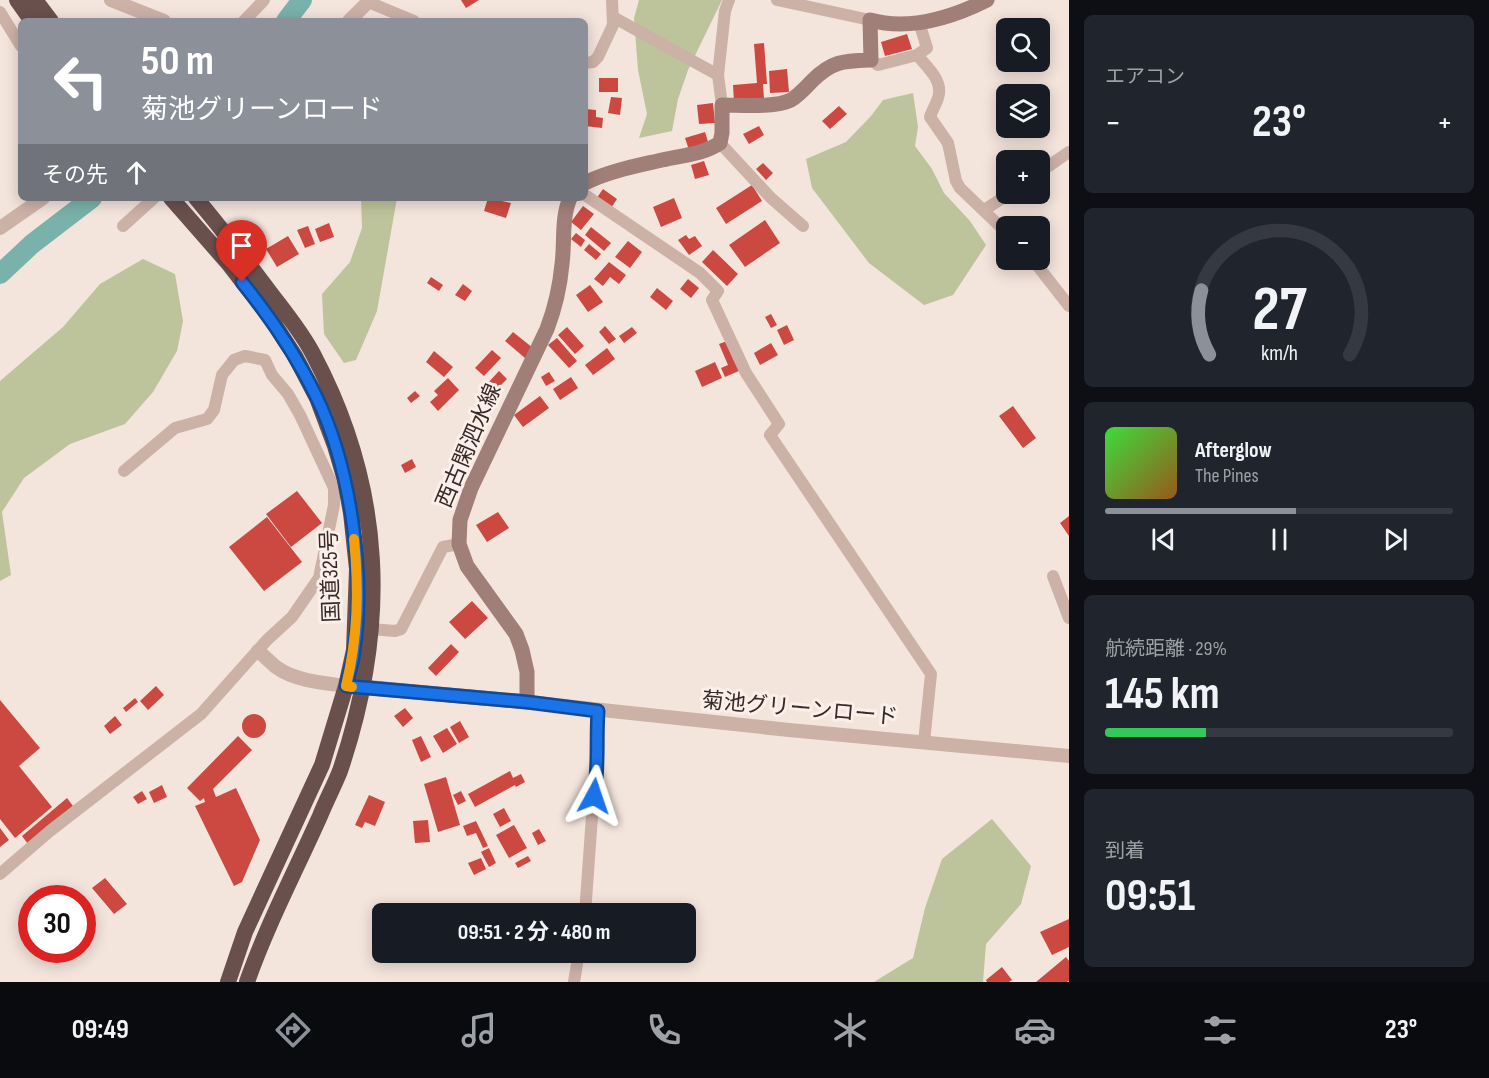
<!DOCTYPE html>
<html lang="ja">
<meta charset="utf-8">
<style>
:root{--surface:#171b24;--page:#20242c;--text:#f1f3f6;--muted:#9ea1a6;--line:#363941;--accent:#8c9099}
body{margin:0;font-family:"Sofia Sans Condensed","Noto Sans JP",sans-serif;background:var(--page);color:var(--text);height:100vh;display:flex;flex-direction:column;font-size:22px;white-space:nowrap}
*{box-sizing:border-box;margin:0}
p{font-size:20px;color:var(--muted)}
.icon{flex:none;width:33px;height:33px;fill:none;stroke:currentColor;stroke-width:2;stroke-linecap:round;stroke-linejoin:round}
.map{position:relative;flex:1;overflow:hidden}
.side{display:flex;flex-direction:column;gap:15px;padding:15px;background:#0d0f14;width:420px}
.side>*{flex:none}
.hud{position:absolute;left:18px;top:18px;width:570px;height:183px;border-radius:9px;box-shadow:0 3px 15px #0003;background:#8c9099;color:#fff;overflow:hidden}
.buttons{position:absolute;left:996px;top:18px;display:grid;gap:12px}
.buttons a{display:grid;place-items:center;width:54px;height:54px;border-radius:9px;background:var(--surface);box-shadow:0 3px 15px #0003;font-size:30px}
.speed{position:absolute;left:18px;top:885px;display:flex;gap:12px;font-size:30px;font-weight:700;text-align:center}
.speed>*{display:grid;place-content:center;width:78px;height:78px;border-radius:50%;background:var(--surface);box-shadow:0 3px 15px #0003;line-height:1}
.speed .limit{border:9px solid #d22;background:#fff;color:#111}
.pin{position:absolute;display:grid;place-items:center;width:51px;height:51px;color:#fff;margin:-62px -26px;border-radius:50% 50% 50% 0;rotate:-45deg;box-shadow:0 0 6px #0007}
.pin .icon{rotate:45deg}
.me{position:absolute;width:66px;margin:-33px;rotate:5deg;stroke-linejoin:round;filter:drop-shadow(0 0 4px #0008)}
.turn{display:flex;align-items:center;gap:21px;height:126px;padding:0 24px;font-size:27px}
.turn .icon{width:78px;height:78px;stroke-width:2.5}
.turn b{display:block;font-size:42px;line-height:51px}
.then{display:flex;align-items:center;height:57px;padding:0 24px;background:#0003;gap:12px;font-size:22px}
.big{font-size:45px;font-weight:700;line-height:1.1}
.side .widget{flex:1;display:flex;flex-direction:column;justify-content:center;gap:9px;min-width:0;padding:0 21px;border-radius:9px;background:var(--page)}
.side .dial{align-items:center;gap:0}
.dial svg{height:156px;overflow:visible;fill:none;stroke:var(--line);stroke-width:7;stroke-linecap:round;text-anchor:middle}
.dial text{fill:var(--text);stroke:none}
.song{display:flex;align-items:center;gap:18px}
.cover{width:72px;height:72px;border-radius:9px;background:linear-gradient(135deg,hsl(120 70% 55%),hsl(30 70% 35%))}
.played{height:6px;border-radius:3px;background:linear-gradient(90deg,var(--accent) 55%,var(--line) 55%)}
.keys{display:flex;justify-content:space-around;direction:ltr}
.heat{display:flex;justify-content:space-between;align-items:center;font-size:33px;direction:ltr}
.charge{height:9px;border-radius:4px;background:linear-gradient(90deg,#34c759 29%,var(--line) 0)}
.trip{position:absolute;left:372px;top:903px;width:324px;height:60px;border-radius:9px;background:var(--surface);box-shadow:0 3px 15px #0003;font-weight:700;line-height:60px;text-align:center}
.tab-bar{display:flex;height:96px;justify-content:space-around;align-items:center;background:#090b0e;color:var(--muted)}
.tab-bar .icon{width:42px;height:42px}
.tab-bar .on{color:var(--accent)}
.tab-bar b{font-size:27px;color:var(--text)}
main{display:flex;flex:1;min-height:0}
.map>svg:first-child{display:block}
</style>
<main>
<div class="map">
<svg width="1069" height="982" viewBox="0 0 1069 982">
<rect width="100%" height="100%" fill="#f3e4dc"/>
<path fill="#bdc39b" d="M639 0H722L688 70 678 99 672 131 639 138 647 114 638 70 634 18Z
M913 93 918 127 915 146 932 169 944 193 970 221 986 245 953 295 924 305 869 263 812 188 806 159 846 142 871 116 883 100Z
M361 198H397L377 311 356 360 344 363 324 334 322 294 350 262 362 228Z
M143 259 175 274 183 321 177 351 153 392 125 424 70 444 24 478 2 512 11 575 0 581V381L63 327 100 284Z
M992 819 1031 866 1021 904 986 944 983 982H874L913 958 925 908 942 859Z"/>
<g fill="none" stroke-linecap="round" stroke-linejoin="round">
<path stroke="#79b2aa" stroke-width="20" d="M286 21 302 0
M0 274 32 244 92 198"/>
</g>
<path fill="#cc4942" d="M461 0H479L466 8Z
M907 34 912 49 885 56 881 42Z
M764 43 767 84H763L764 99 734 102 733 85 757 83 754 44Z
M787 69 789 92 770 93 769 71Z
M599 78H618V92H599Z
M611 97 622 98 620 115 608 113Z
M713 103 715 123 699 124 697 105Z
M839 106 847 114 830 129 822 121Z
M585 109 596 110V117L603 118 602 128 585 126Z
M759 126 764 135 749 144 743 134Z
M705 132 709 145 689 150 685 138Z
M704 161 709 175 695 179 691 165Z
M763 163 773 173 766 180 756 169Z
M752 185 762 201 726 224 716 208Z
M603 189 617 199 611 208 596 199Z
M488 198 511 203 506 218 484 211Z
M674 198 682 218 661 227 653 207Z
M583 206 594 214 581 230 571 222Z
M765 220 780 243 745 267 729 245Z
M329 223 334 237 320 242 315 229Z
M308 226 315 244 305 248 297 230Z
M591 227 611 243 604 251 585 235Z
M576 233 585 240 581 247 571 239Z
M686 235 689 239 695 236 702 246 689 255 678 240Z
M288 236 299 254 277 267 266 249Z
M628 241 642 252 630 268 615 257Z
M589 244 601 254 596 260 584 250Z
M713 250 738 274 727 286 702 262Z
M609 262 626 275 619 284 610 277 603 286 594 279Z
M431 277 443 285 439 291 427 283Z
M688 279 699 288 691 298 680 289Z
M463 284 472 291 465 301 455 295Z
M590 285 603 302 588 312 576 295Z
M657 288 673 301 666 310 650 297Z
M771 314 777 325 771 328 765 317Z
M787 325 794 340 784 345 777 330Z
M605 326 616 339 609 344 599 332Z
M567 327 584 346 575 354 558 335Z
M632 327 637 333 624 343 619 336Z
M513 332 533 348 525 358 505 341Z
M557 338 577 361 569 368 548 345Z
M727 341 741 370 725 377 721 368 728 365 719 344Z
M771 343 778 355 760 365 754 353Z
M607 348 615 359 593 375 585 365Z
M492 350 501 358 484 376 475 368Z
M434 351 453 367 444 377 426 362Z
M715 362 722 378 702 387 695 371Z
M499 371 507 379 494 392 486 385Z
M549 372 555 381 546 386 541 377Z
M571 377 578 388 560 400 553 389Z
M448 378 459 390 438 411 430 402 438 395 434 391Z
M415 391 420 396 411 403 407 398Z
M540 396 549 408 523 427 514 415Z
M1013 406 1036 438 1023 448 999 416Z
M412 459 416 467 405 473 401 465Z
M297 491 322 523 291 547 266 514Z
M498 512 509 528 487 542 476 525Z
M1069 516V536L1060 523Z
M267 517 302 562 264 591 229 547Z
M472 601 488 618 465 639 449 622Z
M451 644 459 652 436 676 428 668Z
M156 686 164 695 148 710 140 701Z
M135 698 138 702 126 712 123 708Z
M0 700 40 748 19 766 52 807 15 838 0 819Z
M405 708 413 718 403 727 394 716Z
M242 726a12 12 0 1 1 24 0a12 12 0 1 1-24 0Z
M115 716 122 725 110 734 104 726Z
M460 721 469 737 459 743 450 727Z
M447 728 457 744 443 753 433 736Z
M238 736 252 750 213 789 216 797 236 788 260 840 242 882 234 886 195 806 205 802 204 798 200 801 187 788Z
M421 736 431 757 421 762 412 740Z
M510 771 513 778 521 774 525 782 516 787 515 785 475 807 468 794Z
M446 777 460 825 438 832 424 784Z
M162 785 167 797 154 803 149 792Z
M142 791 147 799 138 804 133 797Z
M461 791 466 801 458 805 453 795Z
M369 795 385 802 375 826 365 822 362 828 355 825Z
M67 798 73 806 28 844 22 836Z
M504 808 511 821 500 827 493 814Z
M428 820 430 842 415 843 413 821Z
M476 821 488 846 483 848 476 833 467 836 463 826Z
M514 825 527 848 509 858 496 835Z
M0 828 9 840 0 847Z
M539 829 546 841 538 845 532 833Z
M489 848 496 863 489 867 481 852Z
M528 856 531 861 518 868 515 863Z
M481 858 486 869 474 875 468 863Z
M105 878 127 904 114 914 92 888Z
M1069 919V947L1052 955 1040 932Z
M1066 957 1069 961V981L1067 982H1036Z
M1002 967 1012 980 1009 982H987L986 980Z"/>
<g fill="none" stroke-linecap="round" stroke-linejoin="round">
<path stroke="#ccb1a7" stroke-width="12" d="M777 0 870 20
M368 2 414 21
M0 12 21 46
M613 17 718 75 722 105
M244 21 264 0
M919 22 927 48 917 55C927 67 944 81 938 98 936 105 932 110 930 117L948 143 956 181 960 188 1006 232
M871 60 878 65 917 55
M585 63 593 62 598 57 613 25 612 0
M718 75 725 11 729 0
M720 143 771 198 803 226
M1040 172 1069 152
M585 195 700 273 718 291 712 300 746 373 779 424 770 435 931 674 924 742
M984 210 1009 194
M123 226 154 198
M1033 260 1069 306
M1053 576 1069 618
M371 629 395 631 401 629 443 547 459 544
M0 874 50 831 201 714 267 640 292 617 319 578 334 505V488L300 415 288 394 272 375 265 360 245 356 234 360 222 375 214 410 207 419 175 428 124 471
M585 914 592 816 597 776 596 739 598 711
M574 982 579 952"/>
<path stroke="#ccb1a7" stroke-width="14" d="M111 0 164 21
M349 21 370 0
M0 228 43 198
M258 651C264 656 270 662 276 667 295 681 324 683 346 686
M527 702 789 730 1069 756"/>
<path stroke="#a07f78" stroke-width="15" d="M585 183C609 171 636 166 662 160 682 155 702 155 720 143L722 133V105C740 105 775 108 791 100 799 95 806 87 812 81 832 61 843 61 871 60L870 20C910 31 951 18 987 0
M350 686 527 702V672L522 650 516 634 467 566 459 544 460 520 471 488 547 329C555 308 560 286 562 264 565 242 561 219 570 198"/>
<path stroke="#6a504c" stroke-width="16" d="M17 0 32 21
M35 0 51 21
M171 198 228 263 271 319 295 356 317 398 335 446 345 480 351 513 357 569 354 650 346 686 322 765 245 932 228 982
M196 198C221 228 245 259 269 291 284 311 301 331 313 354 385 490 389 626 340 771 334 786 326 801 320 816 295 872 267 925 247 982"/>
</g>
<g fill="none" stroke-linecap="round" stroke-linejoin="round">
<defs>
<path id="route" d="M242 282C271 318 296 355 316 396 350 465 366 575 354 651 353 663 349 674 346 686L527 702 598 711C596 739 599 768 594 796"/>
</defs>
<use href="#route" stroke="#114b97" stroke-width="15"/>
<use href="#route" stroke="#1a73e8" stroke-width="10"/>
<path stroke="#f59e0b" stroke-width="10" d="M352 687 346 686C358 636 359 590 354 539"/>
</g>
<g text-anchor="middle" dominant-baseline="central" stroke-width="6" stroke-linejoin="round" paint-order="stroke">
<g font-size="22" fill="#382a28" stroke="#fbefe9">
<text transform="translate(469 446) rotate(-67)">西古閑泗水線</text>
<text transform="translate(331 576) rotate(-92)">国道325号</text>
<text transform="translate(800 709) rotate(5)">菊池グリーンロード</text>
</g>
</g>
</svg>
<div class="buttons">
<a><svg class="icon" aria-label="search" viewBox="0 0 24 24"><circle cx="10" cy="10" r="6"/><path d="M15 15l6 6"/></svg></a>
<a><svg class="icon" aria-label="layers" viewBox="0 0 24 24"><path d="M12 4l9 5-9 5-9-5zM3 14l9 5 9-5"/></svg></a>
<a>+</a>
<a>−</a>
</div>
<div class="speed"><div class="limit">30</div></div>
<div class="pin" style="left:242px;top:282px;background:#d93025"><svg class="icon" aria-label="arrive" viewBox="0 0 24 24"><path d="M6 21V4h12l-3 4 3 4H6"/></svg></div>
<svg class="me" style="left:594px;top:796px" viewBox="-20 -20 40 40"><path d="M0-17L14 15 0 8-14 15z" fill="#1a73e8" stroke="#fff" stroke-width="4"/></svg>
<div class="trip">09:51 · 2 分 · 480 m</div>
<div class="hud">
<div class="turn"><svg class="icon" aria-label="left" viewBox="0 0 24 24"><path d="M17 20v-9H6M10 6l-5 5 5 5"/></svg><div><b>50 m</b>菊池グリーンロード</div></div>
<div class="then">その先<svg class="icon" aria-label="ahead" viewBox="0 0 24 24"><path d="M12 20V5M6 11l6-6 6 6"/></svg></div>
</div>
</div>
<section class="side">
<div class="widget"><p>エアコン</p>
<div class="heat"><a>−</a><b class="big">23°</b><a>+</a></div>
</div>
<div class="widget dial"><svg viewBox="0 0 100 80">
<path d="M14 69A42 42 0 1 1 86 69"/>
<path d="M14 69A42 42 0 0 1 10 36" stroke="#8c9099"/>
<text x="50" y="56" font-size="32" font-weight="700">27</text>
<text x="50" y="72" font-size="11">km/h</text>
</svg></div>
<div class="widget">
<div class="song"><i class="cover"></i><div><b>Afterglow</b><p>The Pines</p></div></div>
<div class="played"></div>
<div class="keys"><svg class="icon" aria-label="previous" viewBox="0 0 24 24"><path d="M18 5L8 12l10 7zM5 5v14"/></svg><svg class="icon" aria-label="pause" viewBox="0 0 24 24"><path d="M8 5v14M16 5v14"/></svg><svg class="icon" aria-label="next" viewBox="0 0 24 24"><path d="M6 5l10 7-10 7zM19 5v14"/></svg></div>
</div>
<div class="widget"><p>航続距離 · 29%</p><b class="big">145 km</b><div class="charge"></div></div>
<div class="widget"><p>到着</p><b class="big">09:51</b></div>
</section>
</main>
<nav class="tab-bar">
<b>09:49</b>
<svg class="icon on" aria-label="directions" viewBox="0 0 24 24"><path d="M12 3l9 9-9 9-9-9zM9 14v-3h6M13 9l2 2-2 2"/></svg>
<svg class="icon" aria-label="music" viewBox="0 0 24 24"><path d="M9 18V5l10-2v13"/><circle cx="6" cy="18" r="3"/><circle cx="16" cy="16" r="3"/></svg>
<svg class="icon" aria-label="phone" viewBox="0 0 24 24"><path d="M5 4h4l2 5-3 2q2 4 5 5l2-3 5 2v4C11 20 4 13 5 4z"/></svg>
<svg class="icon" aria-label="climate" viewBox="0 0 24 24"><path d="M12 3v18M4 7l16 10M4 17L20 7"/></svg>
<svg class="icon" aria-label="car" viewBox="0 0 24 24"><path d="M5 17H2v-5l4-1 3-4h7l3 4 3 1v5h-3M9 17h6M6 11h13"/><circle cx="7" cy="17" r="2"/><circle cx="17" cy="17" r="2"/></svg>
<svg class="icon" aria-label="filters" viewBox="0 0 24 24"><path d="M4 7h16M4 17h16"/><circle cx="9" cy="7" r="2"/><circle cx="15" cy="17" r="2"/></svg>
<b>23°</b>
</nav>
